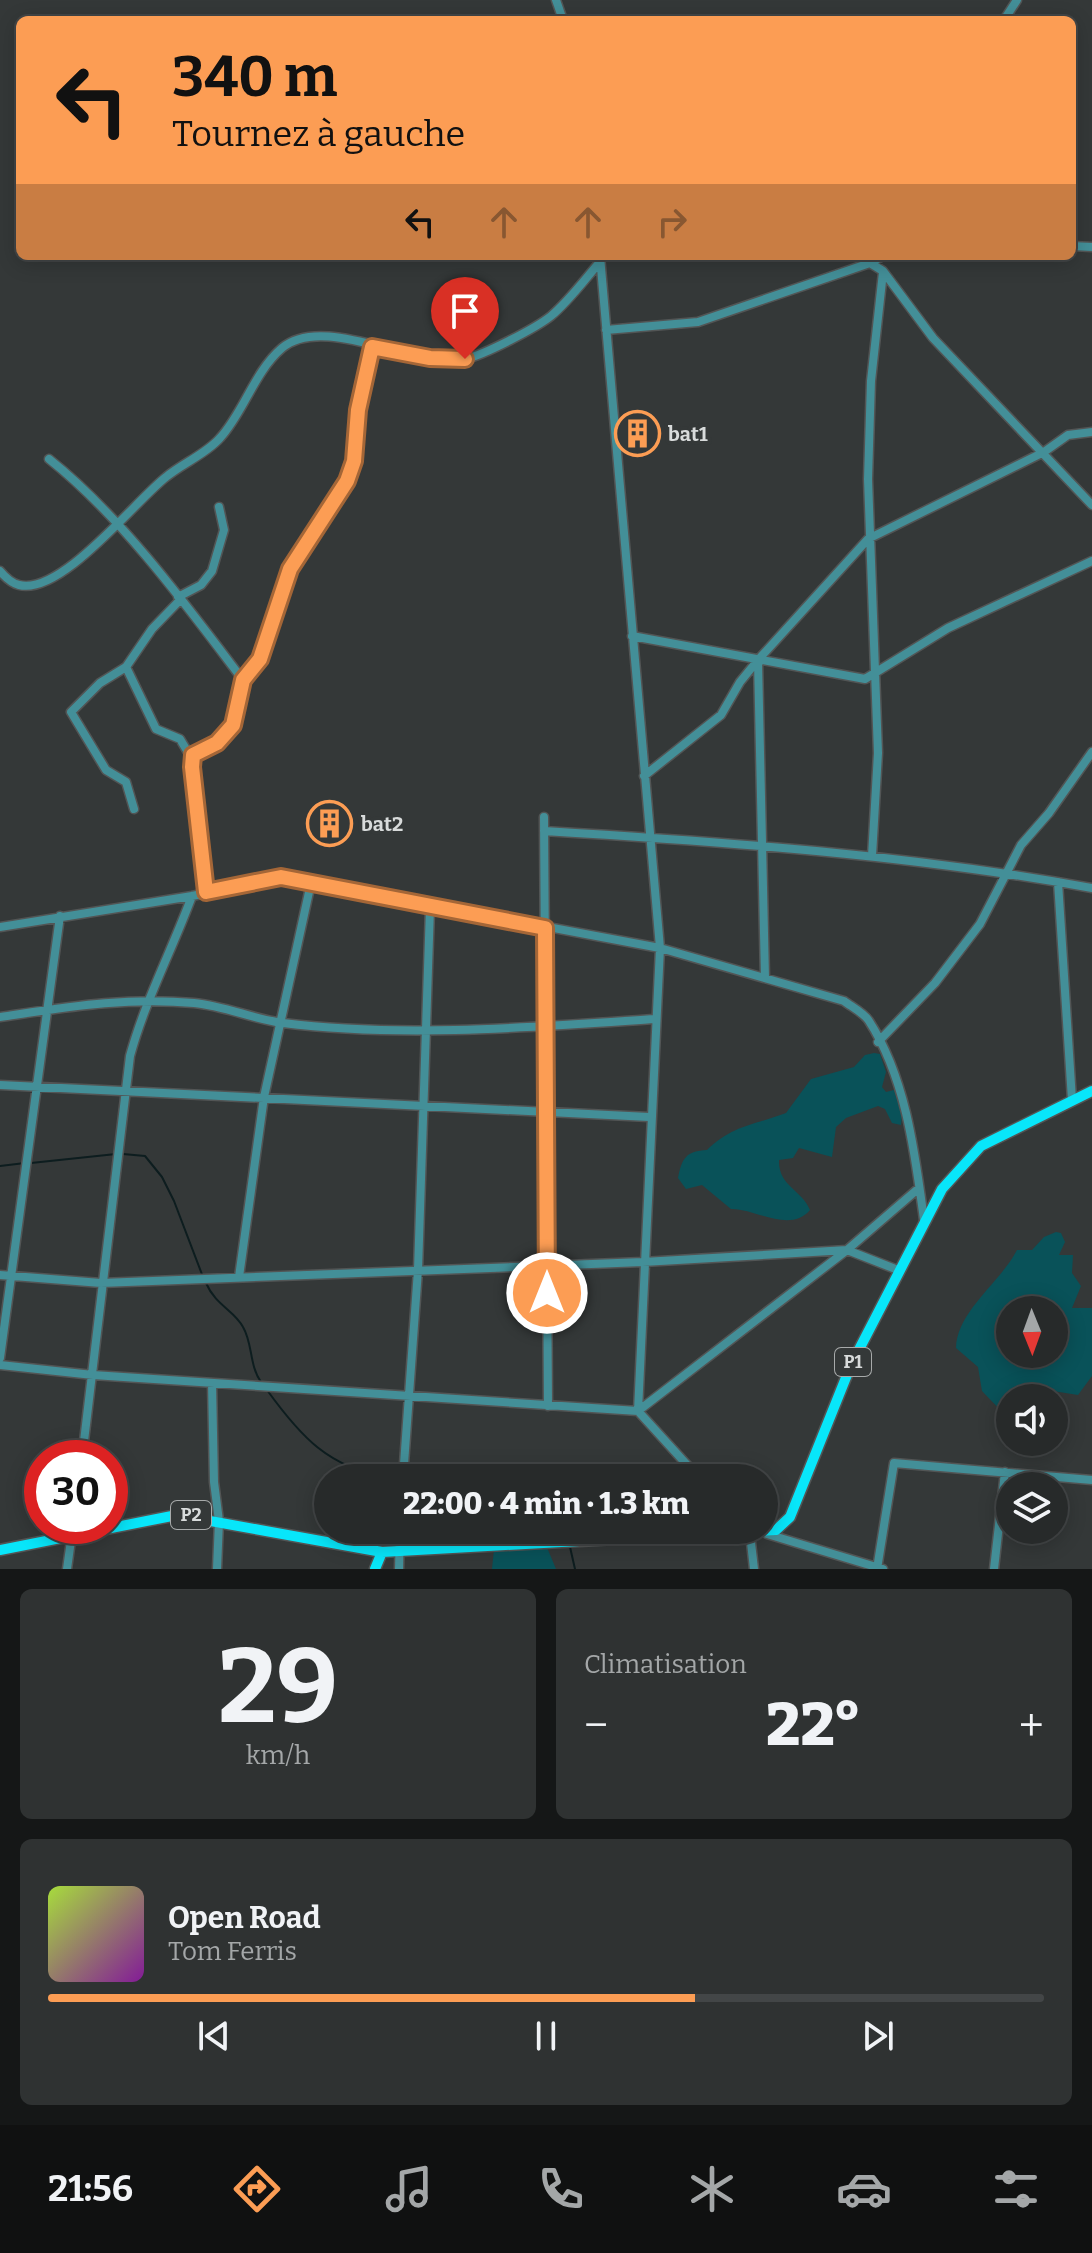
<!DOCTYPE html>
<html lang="fr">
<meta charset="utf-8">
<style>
:root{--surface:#272a2a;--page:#2f3232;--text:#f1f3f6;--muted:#a4a7a8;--line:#434647;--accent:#fc9d54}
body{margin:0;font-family:Bitter,serif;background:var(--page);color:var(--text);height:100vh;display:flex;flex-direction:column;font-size:30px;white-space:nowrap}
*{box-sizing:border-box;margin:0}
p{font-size:26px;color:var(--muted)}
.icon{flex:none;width:44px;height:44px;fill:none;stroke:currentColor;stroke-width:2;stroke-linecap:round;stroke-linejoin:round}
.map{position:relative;height:1569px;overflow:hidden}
.details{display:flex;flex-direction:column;gap:20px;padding:20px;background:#151717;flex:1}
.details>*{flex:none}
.hud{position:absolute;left:16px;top:16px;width:1060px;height:244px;border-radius:12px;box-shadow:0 4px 20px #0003,0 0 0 2px var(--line);background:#fc9d54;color:#111;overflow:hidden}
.needle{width:52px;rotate:179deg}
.tools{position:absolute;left:996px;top:1296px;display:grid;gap:16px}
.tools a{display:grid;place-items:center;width:72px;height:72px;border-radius:50%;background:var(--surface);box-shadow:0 4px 20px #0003,0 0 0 2px var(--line);font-size:40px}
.speed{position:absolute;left:24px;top:1440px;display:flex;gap:16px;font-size:40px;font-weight:700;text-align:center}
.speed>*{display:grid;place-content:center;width:104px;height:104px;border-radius:50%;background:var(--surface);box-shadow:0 4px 20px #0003,0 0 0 2px var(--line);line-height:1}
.speed .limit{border:12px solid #d22;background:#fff;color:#111}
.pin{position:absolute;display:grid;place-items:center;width:68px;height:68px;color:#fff;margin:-82px -34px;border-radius:50% 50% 50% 0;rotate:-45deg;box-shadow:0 0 8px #0007}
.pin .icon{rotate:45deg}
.me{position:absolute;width:88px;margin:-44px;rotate:0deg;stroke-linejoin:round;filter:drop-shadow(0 0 6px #0008)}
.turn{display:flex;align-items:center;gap:28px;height:168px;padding:0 24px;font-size:36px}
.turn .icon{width:104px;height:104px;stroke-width:2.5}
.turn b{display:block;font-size:56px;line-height:68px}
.lanes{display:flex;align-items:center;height:76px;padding:0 24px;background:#0003;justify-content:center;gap:40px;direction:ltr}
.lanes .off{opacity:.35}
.big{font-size:60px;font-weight:800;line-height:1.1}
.details .widget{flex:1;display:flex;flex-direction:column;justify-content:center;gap:12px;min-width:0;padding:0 28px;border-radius:12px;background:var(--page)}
.details .dial{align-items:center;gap:0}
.dial b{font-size:104px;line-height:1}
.song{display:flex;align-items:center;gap:24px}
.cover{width:96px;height:96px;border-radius:12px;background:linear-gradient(135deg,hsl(80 70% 55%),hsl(290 70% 35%))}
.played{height:8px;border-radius:4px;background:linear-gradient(90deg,var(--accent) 65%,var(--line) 65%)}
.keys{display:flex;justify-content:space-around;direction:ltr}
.heat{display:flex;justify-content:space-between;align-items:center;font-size:44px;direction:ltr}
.details .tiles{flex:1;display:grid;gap:20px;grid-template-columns:1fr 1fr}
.widget:last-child{grid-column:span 2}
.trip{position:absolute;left:314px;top:1464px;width:464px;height:80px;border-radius:40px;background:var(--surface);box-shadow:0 4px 20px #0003,0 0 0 2px var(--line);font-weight:800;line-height:80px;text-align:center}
.dock{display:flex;height:128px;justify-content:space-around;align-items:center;background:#101111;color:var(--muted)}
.dock .icon{width:56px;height:56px}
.dock .active{color:var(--accent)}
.dock b{font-size:36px;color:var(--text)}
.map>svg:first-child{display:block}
</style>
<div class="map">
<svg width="1092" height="1569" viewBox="0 0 1092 1569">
<rect width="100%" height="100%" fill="#343838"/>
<path fill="#095259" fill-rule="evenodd" d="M874 1053 880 1054 886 1072 882 1087 886 1092 894 1090 902 1115 901 1125 892 1123 885 1109 878 1106 846 1118 836 1127 832 1157 799 1148 793 1158 779 1160C778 1186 802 1190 810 1210 790 1234 754 1208 731 1209L702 1185 686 1189 678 1178C682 1158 686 1151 707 1150 733 1125 754 1125 786 1113L811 1079 854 1067 865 1055Z
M1056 1232 1061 1233 1065 1242 1059 1255H1073L1072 1273 1081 1286 1072 1308H1092V1376L1078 1395 1053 1391 1045 1398H1010V1416H1006L982 1391 978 1367 956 1348C957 1311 1000 1283 1017 1250H1032L1044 1237ZM1010 1310H1054V1354H1010Z
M546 1545 556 1569H492L494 1549Z"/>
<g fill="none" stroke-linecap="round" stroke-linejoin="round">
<path stroke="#0d1d1f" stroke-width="2" d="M123 1154 145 1156 162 1177 174 1201 203 1277
M31 1163 116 1154
M0 1166 25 1163
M206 1283C216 1306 234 1310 243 1327 253 1344 249 1365 261 1382
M267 1390C301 1437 328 1467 388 1478
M570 1547 575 1569"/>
<defs>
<path id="minor" d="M556 0 563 20
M1004 20 1017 0
M1072 246 1092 247
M600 256 660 948 844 1001C852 1007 864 1013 869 1021 906 1078 915 1154 924 1220
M870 263 883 256
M606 330 698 322 870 263 883 271 933 338 1092 505
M49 459C121 516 187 606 243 680
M0 571C5 577 11 583 19 585 61 596 135 501 166 477 183 463 206 454 220 438 244 412 254 372 282 348 324 313 413 368 465 359 484 355 536 328 551 316 569 301 585 279 600 262
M178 597 201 585 212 571 224 530 219 507
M632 636 865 679 948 628 1092 561
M758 661 765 978
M126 667 156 729 180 739 192 759
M644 776 721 715 740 682 758 660 868 539 1044 452 1068 435 1092 432
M134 809 126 782 106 770 71 712 100 683 126 667 152 629 180 600
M544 817 548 1406
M544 831C728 842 911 855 1092 888
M872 856 878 753 868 479 871 381 883 272
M1058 882 1072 1100
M206 892 193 757 217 743 233 725 243 680 260 659 290 569 347 481 354 461 358 410 372 347
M0 927 192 896 281 877 660 948 638 1411 699 1478
M0 1017C68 1007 125 997 194 1003 225 1006 253 1019 283 1023 402 1038 536 1027 655 1019
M878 1042 935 983 980 924 1021 845 1049 813 1092 752
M0 1085 649 1117
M0 1275 101 1283 643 1262 847 1250 898 1270
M239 1277 264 1097 311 883
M0 1358 60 916
M0 1365 93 1375 638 1411 847 1250 919 1188
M212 1383 214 1482 219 1521 217 1569
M82 1458 130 1056C145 1001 172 950 192 896
M403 1478 418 1270 430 908
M746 1530 750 1534 754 1569
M767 1534 883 1569
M67 1569 73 1526
M399 1569 400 1530
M877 1569 894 1463 1092 1480
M994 1569 1005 1472"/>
<path id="major" d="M0 1550 177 1515 382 1552 776 1530 790 1517 851 1365 942 1189 981 1146 1092 1091
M375 1569 382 1552"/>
</defs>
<use href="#minor" stroke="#525555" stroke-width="11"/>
<use href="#major" stroke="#525555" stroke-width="13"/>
<use href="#minor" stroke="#438f98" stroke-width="8"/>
<use href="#major" stroke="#08e6fa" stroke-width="10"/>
</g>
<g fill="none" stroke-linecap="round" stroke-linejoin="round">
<defs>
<path id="route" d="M465 359 430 358 372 347 358 410 354 461 347 481 290 569 260 659 243 680 233 725 217 743 193 755 192 767 206 892 281 877 545 928 547 1293"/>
</defs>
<use href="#route" stroke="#a46637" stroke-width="20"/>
<use href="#route" stroke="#fc9d54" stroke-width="14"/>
</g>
<defs>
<symbol id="building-ring" viewBox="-11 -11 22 22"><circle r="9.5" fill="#343838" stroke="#fc9d54" stroke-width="1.5"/><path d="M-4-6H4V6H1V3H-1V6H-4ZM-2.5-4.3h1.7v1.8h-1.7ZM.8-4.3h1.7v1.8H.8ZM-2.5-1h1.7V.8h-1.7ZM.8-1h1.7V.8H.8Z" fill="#fc9d54"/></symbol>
</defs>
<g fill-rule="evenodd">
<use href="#building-ring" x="612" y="408" width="51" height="51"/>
<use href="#building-ring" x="304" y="798" width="51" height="51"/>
</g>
<g text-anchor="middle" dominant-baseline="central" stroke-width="8" stroke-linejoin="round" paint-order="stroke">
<g fill="#343838" stroke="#a7aaaa" stroke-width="2">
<rect x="835" y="1348" width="36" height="28" rx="6"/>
<rect x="171" y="1501" width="40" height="28" rx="6"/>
</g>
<g font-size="18" font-weight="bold" fill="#d8dbdb">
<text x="853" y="1362">P1</text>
<text x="191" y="1515">P2</text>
</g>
<g font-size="20" font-weight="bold" fill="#d8dbdb" stroke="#343838" text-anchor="start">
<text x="668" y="434">bat1</text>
<text x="361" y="824">bat2</text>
</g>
</g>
</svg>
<div class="tools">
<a><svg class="needle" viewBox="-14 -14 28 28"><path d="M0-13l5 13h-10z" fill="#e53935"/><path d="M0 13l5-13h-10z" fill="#a4a7a8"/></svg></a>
<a><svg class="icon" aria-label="sound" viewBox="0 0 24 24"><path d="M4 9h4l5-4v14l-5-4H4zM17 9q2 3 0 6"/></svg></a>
<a><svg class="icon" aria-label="layers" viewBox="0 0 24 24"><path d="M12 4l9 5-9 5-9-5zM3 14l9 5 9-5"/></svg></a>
</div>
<div class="speed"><div class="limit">30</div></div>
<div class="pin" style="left:465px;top:359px;background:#d93025"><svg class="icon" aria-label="arrive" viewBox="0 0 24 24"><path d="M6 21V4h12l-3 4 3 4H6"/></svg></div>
<svg class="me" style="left:547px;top:1293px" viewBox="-20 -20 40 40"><circle r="17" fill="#fc9d54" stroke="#fff" stroke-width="3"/><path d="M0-11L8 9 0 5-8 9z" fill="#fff"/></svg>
<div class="trip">22:00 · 4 min · 1.3 km</div>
<div class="hud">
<div class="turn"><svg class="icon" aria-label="left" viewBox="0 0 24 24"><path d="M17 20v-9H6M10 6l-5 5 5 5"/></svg><div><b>340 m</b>Tournez à gauche</div></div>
<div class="lanes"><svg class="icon" aria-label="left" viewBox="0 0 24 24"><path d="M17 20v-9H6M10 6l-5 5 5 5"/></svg><svg class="icon off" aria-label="ahead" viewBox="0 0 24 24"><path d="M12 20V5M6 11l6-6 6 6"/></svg><svg class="icon off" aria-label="ahead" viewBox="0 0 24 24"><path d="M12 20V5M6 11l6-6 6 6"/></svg><svg class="icon off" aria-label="right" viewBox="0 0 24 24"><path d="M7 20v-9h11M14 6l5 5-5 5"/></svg></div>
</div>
</div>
<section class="details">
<div class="tiles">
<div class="widget dial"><b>29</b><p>km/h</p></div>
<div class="widget"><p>Climatisation</p>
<div class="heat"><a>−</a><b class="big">22°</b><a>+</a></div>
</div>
<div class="widget">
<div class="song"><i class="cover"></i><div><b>Open Road</b><p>Tom Ferris</p></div></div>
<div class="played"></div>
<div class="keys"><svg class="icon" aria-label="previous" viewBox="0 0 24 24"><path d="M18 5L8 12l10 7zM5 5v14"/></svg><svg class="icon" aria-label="pause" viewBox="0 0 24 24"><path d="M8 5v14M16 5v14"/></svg><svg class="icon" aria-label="next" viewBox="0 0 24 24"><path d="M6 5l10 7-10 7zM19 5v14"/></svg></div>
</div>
</div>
</section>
<nav class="dock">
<b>21:56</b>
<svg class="icon active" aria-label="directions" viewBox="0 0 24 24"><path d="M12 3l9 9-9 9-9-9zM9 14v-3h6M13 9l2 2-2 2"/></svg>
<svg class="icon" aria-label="music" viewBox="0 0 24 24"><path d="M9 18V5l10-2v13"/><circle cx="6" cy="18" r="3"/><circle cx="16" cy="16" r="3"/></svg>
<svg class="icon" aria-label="phone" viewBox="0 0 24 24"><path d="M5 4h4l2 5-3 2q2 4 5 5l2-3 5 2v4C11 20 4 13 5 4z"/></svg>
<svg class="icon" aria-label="climate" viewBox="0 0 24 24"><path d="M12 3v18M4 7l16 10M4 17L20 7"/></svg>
<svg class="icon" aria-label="car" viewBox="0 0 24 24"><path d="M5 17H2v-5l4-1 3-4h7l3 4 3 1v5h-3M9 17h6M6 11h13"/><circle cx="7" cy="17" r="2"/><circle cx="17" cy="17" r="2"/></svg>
<svg class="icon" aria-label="filters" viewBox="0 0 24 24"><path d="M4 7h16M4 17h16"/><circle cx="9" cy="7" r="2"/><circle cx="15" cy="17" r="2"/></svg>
</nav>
